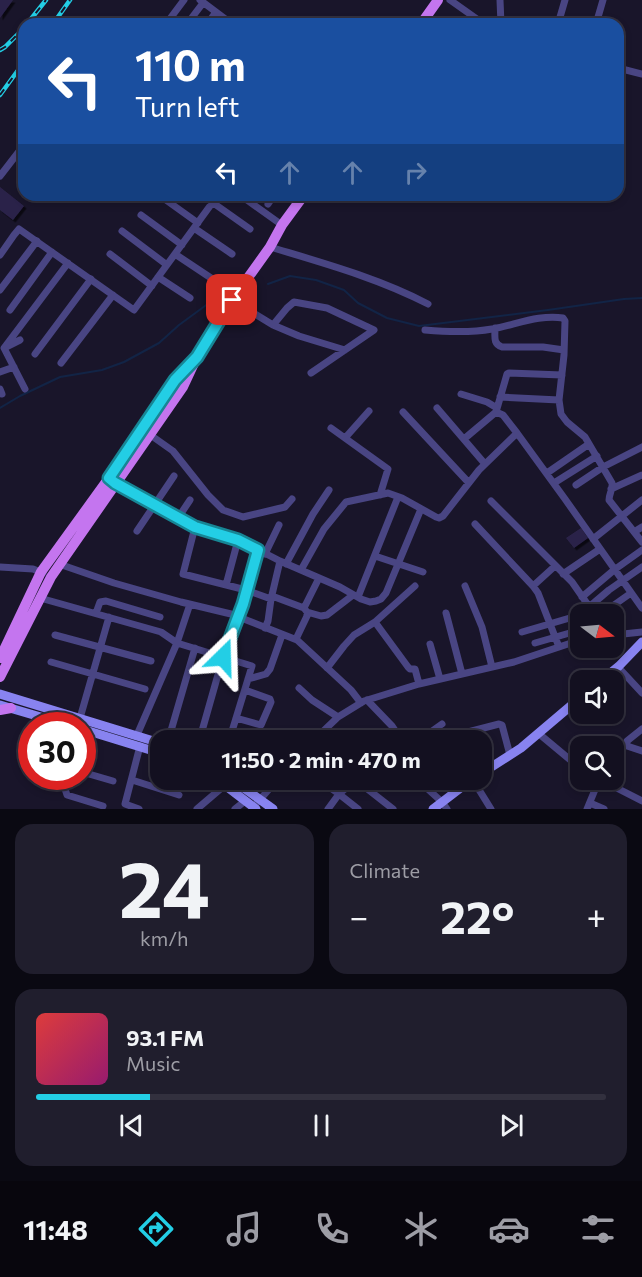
<!DOCTYPE html>
<meta charset="utf-8">
<style>
:root{--surface:#131020;--page:#201e2d;--text:#f1f3f6;--muted:#9d9da5;--line:#32303e;--accent:#23cee5}
body{margin:0;font-family:Commissioner,sans-serif;background:var(--page);color:var(--text);height:100vh;display:flex;flex-direction:column;font-size:22px;white-space:nowrap}
*{box-sizing:border-box;margin:0}
p{font-size:20px;color:var(--muted)}
.icon{flex:none;width:33px;height:33px;fill:none;stroke:currentColor;stroke-width:2;stroke-linecap:round;stroke-linejoin:round}
.map{position:relative;height:809px;overflow:hidden}
.details{display:flex;flex-direction:column;gap:15px;padding:15px;background:#0a0912;flex:1}
.details>*{flex:none}
.banner{position:absolute;left:18px;top:18px;width:606px;height:183px;border-radius:18px;box-shadow:0 3px 9px #0003,0 0 0 2px var(--line);background:#1a4fa0;color:#fff;overflow:hidden}
.needle{width:39px;rotate:106deg}
.controls{position:absolute;left:570px;top:604px;display:grid;gap:12px}
.controls a{display:grid;place-items:center;width:54px;height:54px;border-radius:12px;background:var(--surface);box-shadow:0 3px 9px #0003,0 0 0 2px var(--line);font-size:30px}
.speed{position:absolute;left:18px;top:712px;display:flex;gap:12px;font-size:30px;font-weight:700;text-align:center}
.speed>*{display:grid;place-content:center;width:78px;height:78px;border-radius:50%;background:var(--surface);box-shadow:0 3px 9px #0003,0 0 0 2px var(--line);line-height:1}
.speed .limit{border:9px solid #d22;background:#fff;color:#111}
.pin{position:absolute;display:grid;place-items:center;width:51px;height:51px;color:#fff;margin:-26px;border-radius:12px;box-shadow:0 3px 9px #0006}
.me{position:absolute;width:66px;margin:-33px;rotate:22deg;stroke-linejoin:round;filter:drop-shadow(0 0 4px #0008)}
.turn{display:flex;align-items:center;gap:21px;height:126px;padding:0 18px;font-size:27px}
.turn .icon{width:78px;height:78px;stroke-width:2.5}
.turn b{display:block;font-size:42px;line-height:51px}
.lanes{display:flex;align-items:center;height:57px;padding:0 18px;background:#0003;justify-content:center;gap:30px;direction:ltr}
.lanes .off{opacity:.35}
.big{font-size:45px;font-weight:700;line-height:1.1}
.details .widget{flex:1;display:flex;flex-direction:column;justify-content:center;gap:9px;min-width:0;padding:0 21px;border-radius:18px;background:var(--page)}
.details .dial{align-items:center;gap:0}
.dial b{font-size:78px;line-height:1}
.song{display:flex;align-items:center;gap:18px}
.cover{width:72px;height:72px;border-radius:9px;background:linear-gradient(135deg,hsl(0 70% 55%),hsl(320 70% 35%))}
.played{height:6px;border-radius:3px;background:linear-gradient(90deg,var(--accent) 20%,var(--line) 20%)}
.keys{display:flex;justify-content:space-around;direction:ltr}
.heat{display:flex;justify-content:space-between;align-items:center;font-size:33px;direction:ltr}
.details .tiles{flex:1;display:grid;gap:15px;grid-template-columns:1fr 1fr}
.widget:last-child{grid-column:span 2}
.trip{position:absolute;left:150px;top:730px;width:342px;height:60px;border-radius:18px;background:var(--surface);box-shadow:0 3px 9px #0003,0 0 0 2px var(--line);font-weight:700;line-height:60px;text-align:center}
.dock{display:flex;height:96px;justify-content:space-around;align-items:center;background:#08060d;color:var(--muted)}
.dock .icon{width:42px;height:42px}
.dock .on{color:var(--accent)}
.dock b{font-size:27px;color:var(--text)}
.map>svg:first-child{display:block}
</style>
<div class="map">
<svg width="642" height="809" viewBox="0 0 642 809">
<defs>
<filter id="shadow"><feDropShadow dx="2.5" dy="2.5" stdDeviation="0" flood-color="#0009"/></filter>
</defs>
<rect width="100%" height="100%" fill="#19152a"/>
<g fill="none" stroke-linecap="round" stroke-linejoin="round">
<path stroke="#122446" stroke-width="2" d="M268 284 290 276 316 280 344 290 358 303 387 318 419 326 548 310 624 299 642 298
M0 408 20 396 60 377 102 370 124 362 159 343 179 325 209 303"/>
</g>
<path fill="#2b2349" filter="url(#shadow)" d="M0 0H13L0 18Z
M0 187 24 206 13 220 0 210Z
M581 528 588 538 574 548 566 538Z"/>
<g fill="none" stroke-linecap="round" stroke-linejoin="round">
<path stroke="#494583" stroke-width="7" d="M200 0 232 24
M450 0 484 24
M500 0 501 24
M166 24 184 0
M187 24 203 3
M207 24 216 12
M558 24 565 0
M596 24 603 0
M618 68 642 74
M0 176 24 145
M159 195 198 223
M202 195 250 229
M240 195 282 225
M268 204 274 195
M141 215 182 245
M194 228 232 254
M122 231 167 265
M270 247C323 263 378 278 428 304
M110 254 152 286
M175 254 217 282
M0 255 14 235 19 229 134 310 218 195
M158 277 190 298
M0 290 37 241
M232 300 273 325 287 308 294 302 327 308 374 330 311 373
M10 310 52 252
M273 325 299 336 345 350
M495 328C495 337 493 344 502 347H543L564 350
M425 330C448 332 470 333 492 329 515 325 540 314 563 318L565 321 564 355 559 400 561 414 567 422 585 437 612 483C613 489 609 494 609 500L642 542
M8 346 20 340
M35 354 91 279
M61 363 113 295
M0 372 14 367
M0 389 2 394
M25 389 4 348 68 263
M461 394 487 402 497 408
M500 397 559 400
M437 408 485 464
M403 412 469 483
M496 412 507 374 509 373 562 375
M331 428 388 469 380 495
M149 434 173 451 208 495 223 510 243 517 285 507 292 499
M345 438 369 411
M464 439 496 412 503 415 517 433
M547 473 589 444
M113 481 195 527 241 541 280 561 271 599 268 621 265 628
M554 483 597 456
M576 485 603 467 642 447
M611 489 642 475
M491 501 572 582 595 615
M178 518 190 500
M475 524 533 586 538 593 559 647
M195 527 183 574 246 590 271 599
M137 531 174 476
M634 532 642 527
M593 539 642 500
M265 554 279 525
M375 556 423 572
M280 561 340 587 361 599 370 602 376 601 381 599 386 593 421 509
M59 564 114 583 181 602 231 614 297 640
M286 564 313 514 329 490
M0 567 33 569 43 573
M301 570 324 529 346 502 388 493 402 498 436 517 439 518 443 516 479 470 517 433 565 499 642 608
M563 574 600 549
M226 585 238 540
M465 586 482 627 492 667
M533 586 555 566
M272 596 304 608 307 612V616L296 639 351 690 361 703
M358 597 398 497
M582 597 614 570 642 550
M40 598 161 632 177 643 252 666 229 741
M589 607 609 590 642 567
M304 608 319 578
M307 612 321 616 327 615 353 595
M96 613 100 602 106 601 160 617
M446 613 462 674
M606 615 614 605 631 593
M375 622 408 667 410 669H415L419 684
M522 632 580 615
M55 635 151 661
M614 635 642 632
M535 643 580 630
M430 644 440 679
M51 662 145 689
M618 667 642 693
M327 668 344 646 354 635 375 622 415 586
M248 679 266 674 270 669 282 635
M299 688 312 700 338 717
M367 700 392 726 402 741
M80 718 109 617
M236 718 261 725 271 702 270 699 245 690
M642 729 627 741V746L642 751
M468 732 499 724 502 725 510 755
M538 733 580 768
M137 735 177 643 190 604
M168 741 195 648
M201 741 200 738 223 657 232 637 248 590 258 550
M251 741C259 736 268 735 276 741
M313 741 338 717 364 701 419 684 514 662 580 640
M418 741 442 724
M82 772 113 781
M69 777 65 789 67 795 103 806
M132 780 179 795
M319 780 339 794 328 809
M355 780 339 794 358 809
M356 780 393 809
M418 780 442 802 447 809
M473 780 491 809
M601 780 642 801
M257 803 277 780
M590 803 604 809
M139 809 125 804 140 746
M197 809 225 785
M235 809 245 801
M587 809 599 780"/>
<path stroke="#8883f0" stroke-width="9" d="M601 681 619 666 642 642
M0 694 160 743
M0 705 71 726
M82 729 160 753
M482 773 521 748 580 698
M218 780 256 809
M233 780 273 809
M433 809 471 780"/>
<path stroke="#c475ef" stroke-width="10" d="M421 24 438 0
M0 658 41 572 109 478 175 380 191 364
M0 677 51 577 183 387 197 357 232 300 270 247 282 225 304 195
M0 710 11 708"/>
<defs>
<path id="rail" d="M27 24 46 0
M53 24 70 0
M0 50 5 47 24 28
M0 95 24 62"/>
</defs>
<use href="#rail" stroke="#23cee5" stroke-width="4.5"/>
<use href="#rail" stroke="#19152a" stroke-width="2" stroke-dasharray="7" stroke-linecap="butt"/>
</g>
<g fill="none" stroke-linecap="round" stroke-linejoin="round">
<defs>
<path id="route" d="M223 657 243 604 258 550 238 540 195 527 115 483 109 478 175 380 197 357 232 300"/>
</defs>
<use href="#route" stroke="#178695" stroke-width="15"/>
<use href="#route" stroke="#23cee5" stroke-width="10"/>
</g>
</svg>
<div class="controls">
<a><svg class="needle" viewBox="-14 -14 28 28"><path d="M0-13l5 13h-10z" fill="#e53935"/><path d="M0 13l5-13h-10z" fill="#9d9da5"/></svg></a>
<a><svg class="icon" aria-label="sound" viewBox="0 0 24 24"><path d="M4 9h4l5-4v14l-5-4H4zM17 9q2 3 0 6"/></svg></a>
<a><svg class="icon" aria-label="search" viewBox="0 0 24 24"><circle cx="10" cy="10" r="6"/><path d="M15 15l6 6"/></svg></a>
</div>
<div class="speed"><div class="limit">30</div></div>
<div class="pin" style="left:232px;top:300px;background:#d93025"><svg class="icon" aria-label="arrive" viewBox="0 0 24 24"><path d="M6 21V4h12l-3 4 3 4H6"/></svg></div>
<svg class="me" style="left:223px;top:657px" viewBox="-20 -20 40 40"><path d="M0-17L14 15 0 8-14 15z" fill="#23cee5" stroke="#fff" stroke-width="4"/></svg>
<div class="trip">11:50 · 2 min · 470 m</div>
<div class="banner">
<div class="turn"><svg class="icon" aria-label="left" viewBox="0 0 24 24"><path d="M17 20v-9H6M10 6l-5 5 5 5"/></svg><div><b>110 m</b>Turn left</div></div>
<div class="lanes"><svg class="icon" aria-label="left" viewBox="0 0 24 24"><path d="M17 20v-9H6M10 6l-5 5 5 5"/></svg><svg class="icon off" aria-label="ahead" viewBox="0 0 24 24"><path d="M12 20V5M6 11l6-6 6 6"/></svg><svg class="icon off" aria-label="ahead" viewBox="0 0 24 24"><path d="M12 20V5M6 11l6-6 6 6"/></svg><svg class="icon off" aria-label="right" viewBox="0 0 24 24"><path d="M7 20v-9h11M14 6l5 5-5 5"/></svg></div>
</div>
</div>
<section class="details">
<div class="tiles">
<div class="widget dial"><b>24</b><p>km/h</p></div>
<div class="widget"><p>Climate</p>
<div class="heat"><a>−</a><b class="big">22°</b><a>+</a></div>
</div>
<div class="widget">
<div class="song"><i class="cover"></i><div><b>93.1 FM</b><p>Music</p></div></div>
<div class="played"></div>
<div class="keys"><svg class="icon" aria-label="previous" viewBox="0 0 24 24"><path d="M18 5L8 12l10 7zM5 5v14"/></svg><svg class="icon" aria-label="pause" viewBox="0 0 24 24"><path d="M8 5v14M16 5v14"/></svg><svg class="icon" aria-label="next" viewBox="0 0 24 24"><path d="M6 5l10 7-10 7zM19 5v14"/></svg></div>
</div>
</div>
</section>
<nav class="dock">
<b>11:48</b>
<svg class="icon on" aria-label="directions" viewBox="0 0 24 24"><path d="M12 3l9 9-9 9-9-9zM9 14v-3h6M13 9l2 2-2 2"/></svg>
<svg class="icon" aria-label="music" viewBox="0 0 24 24"><path d="M9 18V5l10-2v13"/><circle cx="6" cy="18" r="3"/><circle cx="16" cy="16" r="3"/></svg>
<svg class="icon" aria-label="phone" viewBox="0 0 24 24"><path d="M5 4h4l2 5-3 2q2 4 5 5l2-3 5 2v4C11 20 4 13 5 4z"/></svg>
<svg class="icon" aria-label="climate" viewBox="0 0 24 24"><path d="M12 3v18M4 7l16 10M4 17L20 7"/></svg>
<svg class="icon" aria-label="car" viewBox="0 0 24 24"><path d="M5 17H2v-5l4-1 3-4h7l3 4 3 1v5h-3M9 17h6M6 11h13"/><circle cx="7" cy="17" r="2"/><circle cx="17" cy="17" r="2"/></svg>
<svg class="icon" aria-label="filters" viewBox="0 0 24 24"><path d="M4 7h16M4 17h16"/><circle cx="9" cy="7" r="2"/><circle cx="15" cy="17" r="2"/></svg>
</nav>
